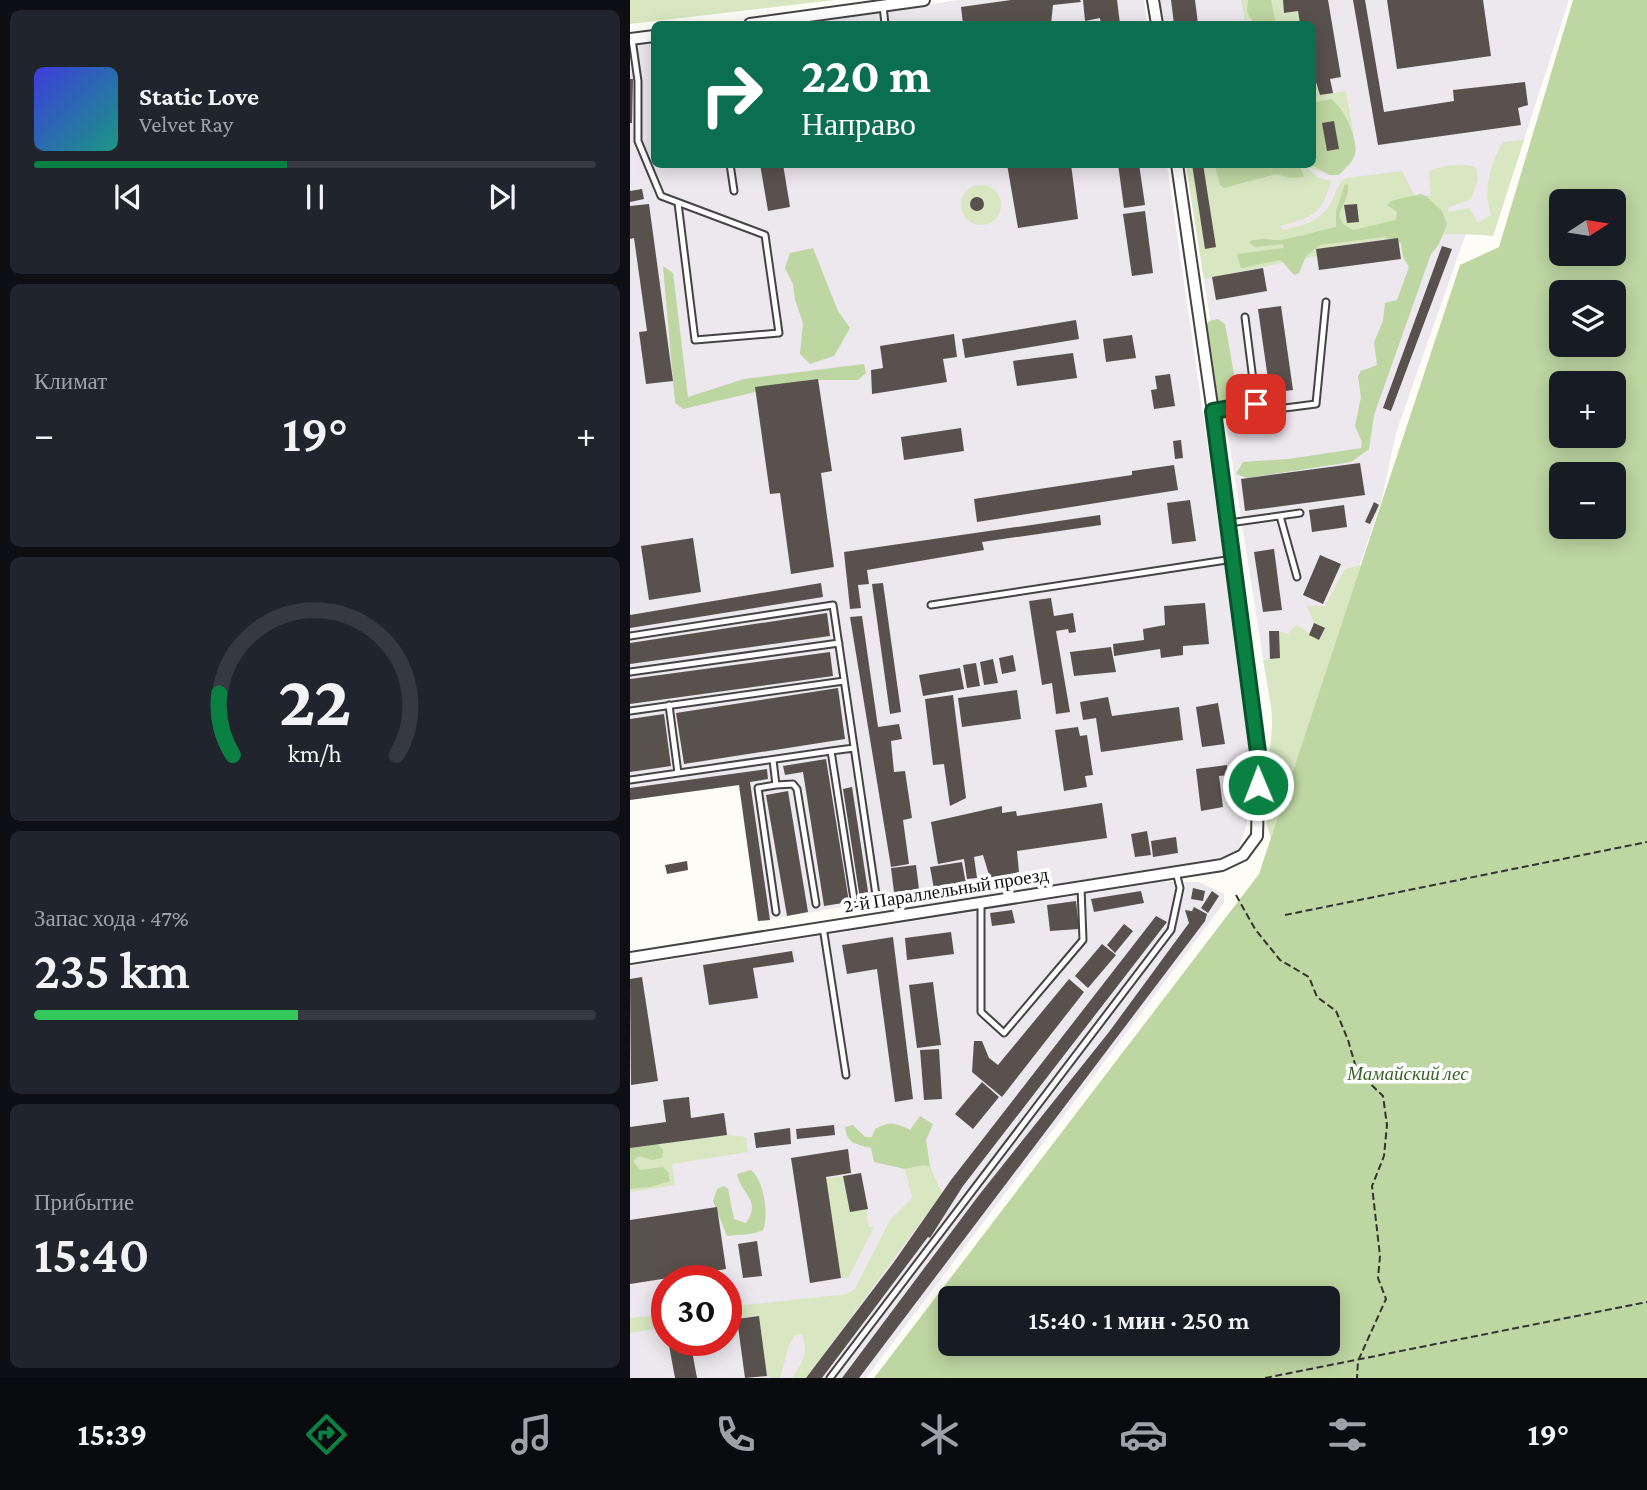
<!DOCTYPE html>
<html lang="ru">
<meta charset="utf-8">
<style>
:root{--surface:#171b24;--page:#20242c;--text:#f1f3f6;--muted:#9ea1a6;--line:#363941;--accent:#0b8043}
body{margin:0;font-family:"Crimson Pro",serif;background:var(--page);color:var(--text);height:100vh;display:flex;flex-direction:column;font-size:26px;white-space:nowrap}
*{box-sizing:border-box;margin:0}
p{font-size:23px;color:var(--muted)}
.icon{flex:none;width:38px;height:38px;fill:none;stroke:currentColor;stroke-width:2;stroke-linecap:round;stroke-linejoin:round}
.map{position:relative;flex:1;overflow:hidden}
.side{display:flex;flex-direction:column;gap:10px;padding:10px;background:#0d0f14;width:630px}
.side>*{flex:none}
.hud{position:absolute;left:21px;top:21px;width:665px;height:147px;border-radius:10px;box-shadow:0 4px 18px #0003;background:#0b6e4f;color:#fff;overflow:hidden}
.needle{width:46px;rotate:78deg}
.controls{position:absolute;left:919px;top:189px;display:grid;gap:14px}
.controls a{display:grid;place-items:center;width:77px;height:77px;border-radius:10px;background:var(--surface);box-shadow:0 4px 18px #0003;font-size:35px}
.speed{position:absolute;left:21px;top:1265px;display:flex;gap:14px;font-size:35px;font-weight:700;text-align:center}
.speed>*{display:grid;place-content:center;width:91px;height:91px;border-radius:50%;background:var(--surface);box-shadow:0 4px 18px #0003;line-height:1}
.speed .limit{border:10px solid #d22;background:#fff;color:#111}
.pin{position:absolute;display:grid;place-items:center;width:60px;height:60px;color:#fff;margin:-30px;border-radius:14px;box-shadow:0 4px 10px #0006}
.me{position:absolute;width:77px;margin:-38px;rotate:359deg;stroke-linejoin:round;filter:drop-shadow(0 0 5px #0008)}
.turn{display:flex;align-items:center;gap:24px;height:147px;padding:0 35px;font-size:32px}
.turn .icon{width:91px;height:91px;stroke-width:2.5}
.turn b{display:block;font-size:49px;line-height:60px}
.big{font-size:52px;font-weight:600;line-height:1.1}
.side .card{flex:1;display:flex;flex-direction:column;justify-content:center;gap:10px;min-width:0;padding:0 24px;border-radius:10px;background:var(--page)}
.side .dial{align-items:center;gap:0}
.dial svg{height:182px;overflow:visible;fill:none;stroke:var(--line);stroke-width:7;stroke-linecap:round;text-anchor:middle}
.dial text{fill:var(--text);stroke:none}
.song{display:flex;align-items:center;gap:21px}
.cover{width:84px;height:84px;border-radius:10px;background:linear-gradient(135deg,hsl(240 70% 55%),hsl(170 70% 35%))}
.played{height:7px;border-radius:4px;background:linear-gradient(90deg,var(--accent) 45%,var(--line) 45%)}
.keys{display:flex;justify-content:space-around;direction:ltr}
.heat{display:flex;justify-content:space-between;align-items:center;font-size:38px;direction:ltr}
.charge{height:10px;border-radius:5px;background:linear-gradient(90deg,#34c759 47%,var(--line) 0)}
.trip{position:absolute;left:308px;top:1286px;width:402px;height:70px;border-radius:10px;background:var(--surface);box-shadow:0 4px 18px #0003;font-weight:600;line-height:70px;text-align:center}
.menu{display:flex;height:112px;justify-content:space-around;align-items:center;background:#090b0e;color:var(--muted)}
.menu .icon{width:49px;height:49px}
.menu .current{color:var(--accent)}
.menu b{font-size:32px;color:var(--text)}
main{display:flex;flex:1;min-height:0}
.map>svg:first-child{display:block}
</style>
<main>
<section class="side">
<div class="card">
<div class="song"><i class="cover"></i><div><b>Static Love</b><p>Velvet Ray</p></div></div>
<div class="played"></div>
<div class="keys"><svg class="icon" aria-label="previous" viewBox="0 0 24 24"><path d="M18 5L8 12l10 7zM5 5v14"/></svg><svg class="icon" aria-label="pause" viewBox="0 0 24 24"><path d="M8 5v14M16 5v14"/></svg><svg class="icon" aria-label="next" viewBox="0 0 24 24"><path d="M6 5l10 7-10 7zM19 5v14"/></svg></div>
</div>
<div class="card"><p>Климат</p>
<div class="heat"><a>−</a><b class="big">19°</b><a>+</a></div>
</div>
<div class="card dial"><svg viewBox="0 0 100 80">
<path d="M14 69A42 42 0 1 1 86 69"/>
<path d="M14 69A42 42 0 0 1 8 42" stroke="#0b8043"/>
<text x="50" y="56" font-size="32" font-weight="700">22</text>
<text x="50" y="72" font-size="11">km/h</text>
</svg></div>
<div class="card"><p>Запас хода · 47%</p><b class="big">235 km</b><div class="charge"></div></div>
<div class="card"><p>Прибытие</p><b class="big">15:40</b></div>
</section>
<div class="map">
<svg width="1017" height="1378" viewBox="0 0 1017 1378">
<rect width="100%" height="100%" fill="#fefcf6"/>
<path fill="#ede7ee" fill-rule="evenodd" d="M329 0H514L517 24H162Z
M530 0H939L863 236 836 233 766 433 751 502 681 709 642 716 556 165 682 164V24H534Z
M24 42V164L537 165 619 733 617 823 608 851 594 857 258 911 255 900 128 921 109 785 0 800V45Z
M533 882H569L594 894V903L236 1378H0V966ZM37 1281H96V1340H37Z"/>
<path fill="#d8e6c2" d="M0 0H204L0 24Z
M611 0H653L654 13 668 11 670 24H625L623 19 615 20Z
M682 82H686L690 95 716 91 726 150 723 160 709 175H700L677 167 688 178 701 181C692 216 681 217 650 226L653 230C677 224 694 221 704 196 708 187 708 183 717 178L772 171 786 198 801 195 799 172C810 165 835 162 846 168L848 180 841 199 818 208 819 212 839 208 848 223 861 215C853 190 860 164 873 142L894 140 863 236C805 230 744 241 687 249V256L574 279 556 165 682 164Z
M331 205a20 20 0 1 1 40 0a20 20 0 1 1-40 0Z
M731 565 641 838C625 797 644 755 642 714 641 696 636 678 633 660L650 658 649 631 658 634 666 625 690 640 695 628 684 623 677 606H695L715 569Z
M97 1135 116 1137 118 1152 42 1164 45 1185 0 1192V1148Z
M294 1165 300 1167 312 1193 176 1378H162C172 1363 179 1353 172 1334L165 1335 159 1345 150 1378H140L137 1376 129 1316 96 1320V1307L218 1294 225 1289 260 1220 282 1198 275 1169Z
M213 1176 220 1211 236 1209 239 1227H244L218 1278H211L196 1179Z
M37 1314V1327L0 1333V1318Z"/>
<path fill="#bed6a2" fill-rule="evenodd" d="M618 0H641L646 24H624L617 12Z
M943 0H1017V1378H244L629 874 830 265 869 247ZM931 201H984V254H931ZM931 292H984V345H931ZM931 383H984V436H931ZM931 474H984V527H931ZM320 1298H698V1344H320Z
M701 99C714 107 730 142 724 157 721 164 714 169 709 175H700L681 165 683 103Z
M585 165H670L674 177 660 178 646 174 594 188 590 185Z
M715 184 718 185C719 196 712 205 709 216L713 224 723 230 766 220 767 212 757 205 761 201 791 194 796 196 812 211 817 224 809 244 801 254 744 415 739 449 721 462 617 478 606 474 613 462 659 459 731 448 732 442 725 426 731 397 728 376 731 371 747 365 744 342 753 321 755 303 767 300 779 267 773 257 771 243 754 237 690 245 676 256 669 273 664 275 651 260 611 268 607 254 654 248 653 244 625 247 619 242C630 236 639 241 651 240 669 237 688 231 706 227V211Z
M183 248 208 311 220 328 204 356 180 364 170 354 173 323 165 300 163 284 155 268 160 253Z
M33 266 43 273 58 397 114 379 234 364 236 373 228 380H177L53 409 45 403Z
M588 319 595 324 607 391 600 403 590 404 586 396 576 326 579 321Z
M290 1116 303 1124 296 1140 300 1167 294 1165 275 1169 244 1162 241 1148C226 1144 217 1144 215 1127L223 1125 235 1137H242L245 1129C260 1121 266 1123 280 1130Z
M0 1140 24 1141 33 1150 32 1158 22 1160 9 1156 3 1161 10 1170 33 1167 38 1172 40 1181 20 1187 0 1189Z
M121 1170C134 1181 139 1214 133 1230 120 1236 111 1234 97 1236L83 1201 87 1189 94 1186 98 1189 104 1219 116 1223C132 1199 111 1195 107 1174Z"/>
<path fill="#59514e" d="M381 0H450L451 2 423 5 421 24H333L331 7Z
M453 0H487L490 24H471L470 18 455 21Z
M541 0H565L568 24H544Z
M653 0H698L711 77 700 79 703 93 690 95 686 82H682V24H670L668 11 654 13Z
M723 0H735L754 112 824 101 823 90 895 82 898 105 888 108 891 125 748 145Z
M757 0H853L861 56 767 69Z
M0 79H3L2 123H0Z
M704 121 709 149 697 151 692 123Z
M130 164H153L160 207 138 211Z
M377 164H441L448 219 388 228Z
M488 164H509L515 205 494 208Z
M562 164H573L586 247 575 249Z
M12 189 14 199 0 202V191Z
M340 204a7 7 0 1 1 14 0a7 7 0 1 1-14 0Z
M19 204 43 381 16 384 9 332 17 331 4 238 0 239V206Z
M727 204 729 222 717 223 714 205Z
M515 211 523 273 502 276 493 214Z
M768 238 771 259 689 270 686 249Z
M812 246 822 249 761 411 753 408Z
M633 268 637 291 586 300 582 277Z
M651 306 663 390 640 393 628 309Z
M446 320 449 339 335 358 332 339Z
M324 334 327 357 313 359 317 382 242 394 241 370 253 368 250 346Z
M502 335 506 358 476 362 473 339Z
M443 353 447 378 387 386 383 361Z
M540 374 545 406 524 409 521 390 527 389 525 376Z
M188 379 202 471 191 473 204 567 161 574 150 493 140 494 125 387Z
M331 428 334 451 274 460 271 437Z
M551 440 553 458 545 459 543 441Z
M730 463 735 495 615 511 611 479Z
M544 465 548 490 347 522 344 499 502 475V471Z
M560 500 566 541 542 544 537 503Z
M744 502 749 505 740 524 735 522Z
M714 505 717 527 682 532 679 510Z
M470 515 471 525 352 542 354 550 237 570 239 584 228 585 231 608 220 609 214 552Z
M63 538 71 592 19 600 11 546Z
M644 549 652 610 633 612 624 552Z
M690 555 711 564 693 604 673 595Z
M191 583 193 597 0 628V615Z
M253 583 271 712 260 714 242 584Z
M421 598 424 616 443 613 446 632 439 633 438 629 426 631 440 712 426 714 422 683 412 685 399 601Z
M575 603 579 644 553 646V655L531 658 530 649 484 656 483 644 514 640 513 629 535 625 534 606Z
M197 613 200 636 0 664V643Z
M232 616 248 727 269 724 272 739 261 741 264 772 275 771 282 818 273 820 279 864 261 867 220 617Z
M684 623 695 628 689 640 679 635Z
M639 631H649L650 658 640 659Z
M481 647 486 672 444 676 440 652Z
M200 652 203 676 0 704V679Z
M383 655 386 671 372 674 369 658Z
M363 659 368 683 354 685 350 662Z
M346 663 350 686 337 688 333 665Z
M330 668 334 689 293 696 289 675Z
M208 688 215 739 54 764 46 713Z
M387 690 391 719 332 727 328 698Z
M323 695 336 798 320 806 314 764 303 765 295 699Z
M478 697 482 716 549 707 553 740 471 752 466 718 453 720 450 702Z
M588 703 595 744 572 747 566 707Z
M34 714 41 766 0 772V719Z
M448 727 450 736 457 735 463 775 455 776 457 787 434 791 425 730Z
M196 759 219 902 194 906 173 772 155 775 153 766Z
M597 765 598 775 589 776 593 807 571 811 566 769Z
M137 769 138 779 120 782 140 920 128 921 109 785 0 800V788Z
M222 787 239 898 230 899 213 789Z
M158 791 178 912 157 916 136 795Z
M472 803 477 838 387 851 389 872 360 878 353 855 344 857 347 878 337 879 334 859 308 864 301 822 372 806V813L386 811 387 816Z
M517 831 521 855 505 857 501 834Z
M546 837 548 853 523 857 521 841Z
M57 861 58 870 37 874 35 865Z
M332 862 336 884 304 889 300 867Z
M286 865 289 889 264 892 261 868Z
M563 888 575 891 573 901 561 899Z
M511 891 514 903 464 912 461 899Z
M582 891 589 896 578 913 571 908Z
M446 901 449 929 420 931 417 905Z
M564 907 577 914 575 921 229 1378H212L349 1195 479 1032 559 923 555 910 567 912 562 911Z
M382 910 385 923 362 926 360 913Z
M526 916 537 922 333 1186 300 1238 298 1237 192 1378H176L264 1262 321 1180Z
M494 924 503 931 485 953 477 945Z
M321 932 324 954 277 960 275 938Z
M263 937 283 1099 265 1102 247 969 217 974 212 945Z
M472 944 486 955 458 988 445 976Z
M162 951 164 962 123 968 128 998 79 1005 73 965Z
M12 977 28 1081 1 1085 0 979Z
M439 979 454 992 372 1097 342 1072 344 1041H352L359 1058 368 1065Z
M303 982 311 1045 287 1048 279 985Z
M309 1049 312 1099 294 1100 290 1050Z
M352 1082 369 1097 343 1129 325 1114Z
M59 1097 61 1118 94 1113 97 1135 0 1148V1127L36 1122 33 1100Z
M204 1125 205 1135 167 1139 166 1129Z
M160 1128 161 1144 126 1148 124 1133Z
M218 1149 221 1173 196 1177 211 1278 180 1283 161 1158Z
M231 1173 238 1209 220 1212 213 1176Z
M87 1207 96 1269 0 1284V1220Z
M127 1241 132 1276 113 1278 108 1244Z
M129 1316 137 1376 115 1378 107 1319Z
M38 1340H60L67 1378H45Z"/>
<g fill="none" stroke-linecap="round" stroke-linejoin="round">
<defs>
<path id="lane" d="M253 6 255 24
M2 39 8 81V141L31 196 135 235 149 333 65 340 48 203
M100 164 104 191
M626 404 647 409 686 404 696 302
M583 411 626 404 615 317
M650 516 667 577
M599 523 670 513
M301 605 603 559
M0 636 203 605 246 895
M0 672 209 643
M39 705 48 773
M0 711 214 681
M143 760 146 785 128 788 146 912
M0 780 201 751
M146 785 163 784 167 789 186 904
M224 899 201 751 224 748
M351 902V1012L374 1033 453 940 451 887
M193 927 216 1075
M200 1378 541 930 550 888 546 872"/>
<path id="street" d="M523 0 527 24
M120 24 294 0
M0 39 24 36
M0 958 592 865 613 855 627 836 629 760 599 523 547 164"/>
</defs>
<use href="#lane" stroke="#444" stroke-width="9"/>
<use href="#street" stroke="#444" stroke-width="14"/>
<path stroke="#333" stroke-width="2" stroke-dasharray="7 3.5" stroke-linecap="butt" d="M606 895 625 929 650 960 679 977 687 997 706 1011 718 1040 727 1071 753 1096 757 1125 754 1156 742 1186 750 1256 748 1278 756 1299 728 1361 727 1378
M655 915 1017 842
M635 1378 1017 1302"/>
<use href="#lane" stroke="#fff" stroke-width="5"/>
<use href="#street" stroke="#fff" stroke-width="10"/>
</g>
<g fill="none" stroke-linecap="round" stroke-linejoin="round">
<defs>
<path id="route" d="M626 404 583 411 629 760 628 785"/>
</defs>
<use href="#route" stroke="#07532c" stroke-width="18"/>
<use href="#route" stroke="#0b8043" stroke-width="12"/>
</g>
<g text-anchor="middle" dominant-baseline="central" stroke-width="7" stroke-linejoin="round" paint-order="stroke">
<g font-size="19" fill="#111" stroke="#fff">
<text transform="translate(316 890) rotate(-9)">2-й Параллельный проезд</text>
</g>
<g font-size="19" font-style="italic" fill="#386327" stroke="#fff">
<text x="778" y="1073">Мамайский лес</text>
</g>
</g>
</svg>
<div class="controls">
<a><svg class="needle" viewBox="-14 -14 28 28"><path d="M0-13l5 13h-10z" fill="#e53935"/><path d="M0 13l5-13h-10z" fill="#9ea1a6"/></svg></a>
<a><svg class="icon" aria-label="layers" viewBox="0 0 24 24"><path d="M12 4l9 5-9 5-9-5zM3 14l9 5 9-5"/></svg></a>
<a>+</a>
<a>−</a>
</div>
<div class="speed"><div class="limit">30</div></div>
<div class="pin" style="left:626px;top:404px;background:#d93025"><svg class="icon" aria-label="arrive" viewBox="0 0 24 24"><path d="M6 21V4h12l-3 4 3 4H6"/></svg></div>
<svg class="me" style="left:628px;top:785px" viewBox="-20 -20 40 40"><circle r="17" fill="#0b8043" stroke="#fff" stroke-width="3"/><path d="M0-11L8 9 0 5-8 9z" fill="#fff"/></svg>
<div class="trip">15:40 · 1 мин · 250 m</div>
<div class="hud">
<div class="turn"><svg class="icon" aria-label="right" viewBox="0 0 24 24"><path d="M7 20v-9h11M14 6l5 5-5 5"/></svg><div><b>220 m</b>Направо</div></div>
</div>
</div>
</main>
<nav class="menu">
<b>15:39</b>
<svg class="icon current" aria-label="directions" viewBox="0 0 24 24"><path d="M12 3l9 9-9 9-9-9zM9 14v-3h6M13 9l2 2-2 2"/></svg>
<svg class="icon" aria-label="music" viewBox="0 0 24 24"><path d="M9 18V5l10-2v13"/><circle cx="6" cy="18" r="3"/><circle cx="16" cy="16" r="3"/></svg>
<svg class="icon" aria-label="phone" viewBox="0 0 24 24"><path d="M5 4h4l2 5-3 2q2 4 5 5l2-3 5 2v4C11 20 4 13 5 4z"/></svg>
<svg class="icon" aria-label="climate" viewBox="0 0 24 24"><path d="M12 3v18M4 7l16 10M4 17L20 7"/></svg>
<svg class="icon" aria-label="car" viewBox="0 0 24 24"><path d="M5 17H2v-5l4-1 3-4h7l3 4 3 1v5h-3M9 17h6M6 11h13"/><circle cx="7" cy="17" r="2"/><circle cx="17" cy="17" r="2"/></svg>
<svg class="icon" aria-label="filters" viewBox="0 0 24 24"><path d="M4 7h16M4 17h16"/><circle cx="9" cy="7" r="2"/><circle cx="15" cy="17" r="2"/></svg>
<b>19°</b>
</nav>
